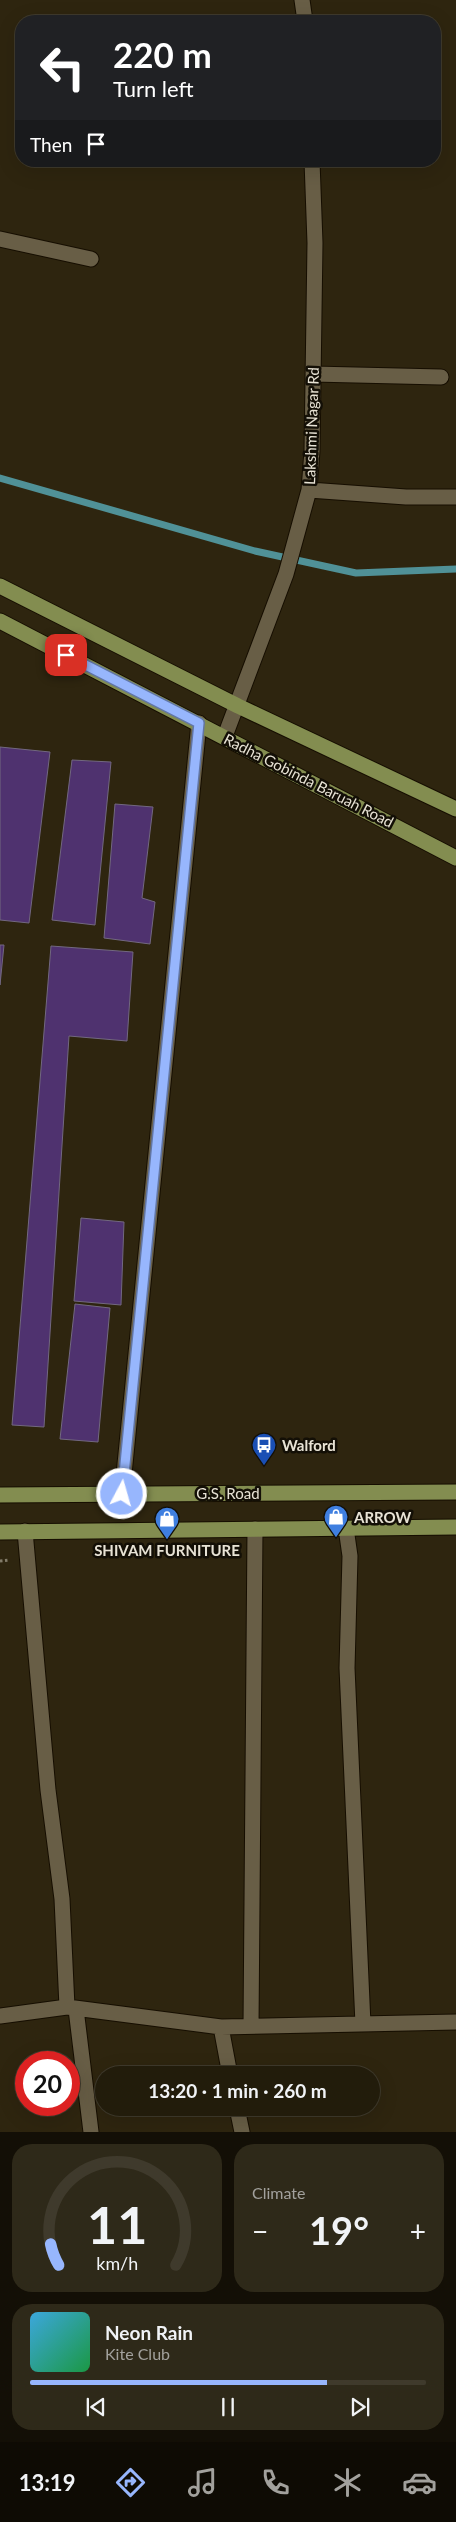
<!DOCTYPE html>
<meta charset="utf-8">
<style>
:root{--surface:#221c0b;--page:#2e2919;--text:#f1f3f6;--muted:#a2a19d;--line:#3f3a2c;--accent:#97b6fd}
body{margin:0;font-family:Lato,sans-serif;background:var(--page);color:var(--text);height:100vh;display:flex;flex-direction:column;font-size:19px;white-space:nowrap}
*{box-sizing:border-box;margin:0}
p{font-size:16px;color:var(--muted)}
.icon{flex:none;width:28px;height:28px;fill:none;stroke:currentColor;stroke-width:2;stroke-linecap:round;stroke-linejoin:round}
.map{position:relative;height:2132px;overflow:hidden}
.panel{display:flex;flex-direction:column;gap:12px;padding:12px;background:#130f06;flex:1}
.panel>*{flex:none}
.hud{position:absolute;left:15px;top:15px;width:426px;height:152px;border-radius:20px;box-shadow:0 5px 20px #0002,0 0 0 1px var(--line);background:#202124;color:#fff;overflow:hidden}
.speed{position:absolute;left:15px;top:2051px;display:flex;gap:10px;font-size:25px;font-weight:700;text-align:center}
.speed>*{display:grid;place-content:center;width:65px;height:65px;border-radius:50%;background:var(--surface);box-shadow:0 5px 20px #0002,0 0 0 1px var(--line);line-height:1}
.speed .limit{border:8px solid #d22;background:#fff;color:#111}
.pin{position:absolute;display:grid;place-items:center;width:42px;height:42px;color:#fff;margin:-21px;border-radius:10px;box-shadow:0 2px 8px #0006}
.me{position:absolute;width:55px;margin:-28px;rotate:6deg;stroke-linejoin:round;filter:drop-shadow(0 0 4px #0008)}
.turn{display:flex;align-items:center;gap:18px;height:105px;padding:0 15px;font-size:22px}
.turn .icon{width:65px;height:65px;stroke-width:2.5}
.turn b{display:block;font-size:35px;line-height:42px}
.then{display:flex;align-items:center;height:48px;padding:0 15px;background:#0003;gap:10px;font-size:19px}
.big{font-size:38px;font-weight:700;line-height:1.1}
.panel .tile{flex:1;display:flex;flex-direction:column;justify-content:center;gap:8px;min-width:0;padding:0 18px;border-radius:20px;background:var(--page)}
.panel .dial{align-items:center;gap:0}
.dial svg{height:130px;overflow:visible;fill:none;stroke:var(--line);stroke-width:7;stroke-linecap:round;text-anchor:middle}
.dial text{fill:var(--text);stroke:none}
.song{display:flex;align-items:center;gap:15px}
.cover{width:60px;height:60px;border-radius:8px;background:linear-gradient(135deg,hsl(200 70% 55%),hsl(140 70% 35%))}
.played{height:5px;border-radius:2px;background:linear-gradient(90deg,var(--accent) 75%,var(--line) 75%)}
.keys{display:flex;justify-content:space-around;direction:ltr}
.heat{display:flex;justify-content:space-between;align-items:center;font-size:28px;direction:ltr}
.panel .tiles{flex:1;display:grid;gap:12px;grid-template-columns:1fr 1fr}
.tile:last-child{grid-column:span 2}
.trip{position:absolute;left:95px;top:2066px;width:285px;height:50px;border-radius:25px;background:var(--surface);box-shadow:0 5px 20px #0002,0 0 0 1px var(--line);font-weight:700;line-height:50px;text-align:center}
.tab-bar{display:flex;height:80px;justify-content:space-around;align-items:center;background:#0e0b04;color:var(--muted)}
.tab-bar .icon{width:35px;height:35px}
.tab-bar .on{color:var(--accent)}
.tab-bar b{font-size:22px;color:var(--text)}
.map>svg:first-child{display:block}
</style>
<div class="map">
<svg width="456" height="2132" viewBox="0 0 456 2132">
<rect width="100%" height="100%" fill="#2e250f"/>
<g fill="none" stroke-linecap="round" stroke-linejoin="round">
<path stroke="#509197" stroke-width="7" d="M0 478 255 551 356 573 456 569"/>
</g>
<path fill="#4f326f" stroke="#726880" d="M0 747 50 752 29 923 0 920Z
M72 760 111 762 95 925 52 920Z
M115 804 153 807 142 898 155 902 150 944 104 938Z
M0 945H4L0 985Z
M51 946 133 952 127 1041 69 1036 44 1427 12 1425Z
M81 1218 124 1222 121 1305 74 1301Z
M75 1304 110 1308 98 1442 60 1439Z"/>
<g fill="none" stroke-linecap="round" stroke-linejoin="round">
<defs>
<path id="minor" d="M302 0 305 21
M0 239 91 259
M313 374 441 377
M309 490 406 497H456
M225 736 286 574 309 490 312 451 315 243 312 161
M122 1494 199 723
M346 1528 350 1556 347 1668 363 2024
M25 1531 48 1790 62 1899 67 2007
M76 2009 91 2132
M0 2016 67 2007 221 2027 456 2022
M251 2026 255 1529
M221 2027 230 2075
M237 2108 242 2132"/>
<path id="major" d="M0 586 238 706 456 809
M0 621 456 858
M0 1495 456 1492
M0 1532 456 1527"/>
</defs>
<use href="#minor" stroke="#160e00" stroke-width="17"/>
<use href="#major" stroke="#160e00" stroke-width="17"/>
<path stroke="#837c6a" stroke-width="3" stroke-dasharray="2.5 2.5" stroke-linecap="butt" d="M0 1561 9 1560"/>
<use href="#minor" stroke="#685e46" stroke-width="15"/>
<use href="#major" stroke="#838d50" stroke-width="15"/>
</g>
<g fill="none" stroke-linecap="round" stroke-linejoin="round">
<defs>
<path id="route" d="M66 655 199 723 122 1494"/>
</defs>
<use href="#route" stroke="#6276a4" stroke-width="12"/>
<use href="#route" stroke="#97b6fd" stroke-width="9"/>
</g>
<defs>
<symbol id="bus-pin" viewBox="-11 -11 22 30"><path d="M0 17L-7.5 6A9.5 9.5 0 1 1 7.5 6Z" fill="#1a4fb4" stroke="#130f06"/><path d="M-5-6H5V4H4V6H2V4H-2V6H-4V4H-5ZM-3.5-4V0h7V-4ZM-3.5 1.2v1.5H-2V1.2ZM2 1.2v1.5H3.5V1.2Z" fill="#fff"/></symbol>
<symbol id="shop-pin" viewBox="-11 -11 22 30"><path d="M0 17L-7.5 6A9.5 9.5 0 1 1 7.5 6Z" fill="#3f7fe0" stroke="#130f06"/><path d="M-5-2.5h2.3a2.7 3.5 0 0 1 5.4 0H5L5.5 6h-11ZM-1.5-2.5h3a1.5 2.3 0 0 0-3 0Z" fill="#fff"/></symbol>
</defs>
<g fill-rule="evenodd">
<use href="#bus-pin" x="250" y="1431" width="28" height="38"/>
<use href="#shop-pin" x="322" y="1503" width="28" height="38"/>
<use href="#shop-pin" x="153" y="1505" width="28" height="38"/>
</g>
<g text-anchor="middle" dominant-baseline="central" stroke-width="5" stroke-linejoin="round" paint-order="stroke">
<g font-size="15" fill="#e8e3d5" stroke="#130f06">
<text transform="translate(311 426) rotate(-88)">Lakshmi Nagar Rd</text>
<text transform="translate(309 780) rotate(27)">Radha Gobinda Baruah Road</text>
<text x="228" y="1493">G.S. Road</text>
</g>
<g font-size="15" font-weight="bold" fill="#e8e3d5" stroke="#130f06" text-anchor="start">
<text x="282" y="1445">Walford</text>
<text x="354" y="1517">ARROW</text>
<text x="167" y="1550" text-anchor="middle">SHIVAM FURNITURE</text>
</g>
</g>
</svg>
<div class="speed"><div class="limit">20</div></div>
<div class="pin" style="left:66px;top:655px;background:#d93025"><svg class="icon" aria-label="arrive" viewBox="0 0 24 24"><path d="M6 21V4h12l-3 4 3 4H6"/></svg></div>
<svg class="me" style="left:122px;top:1494px" viewBox="-20 -20 40 40"><circle r="17" fill="#97b6fd" stroke="#fff" stroke-width="3"/><path d="M0-11L8 9 0 5-8 9z" fill="#fff"/></svg>
<div class="trip">13:20 · 1 min · 260 m</div>
<div class="hud">
<div class="turn"><svg class="icon" aria-label="left" viewBox="0 0 24 24"><path d="M17 20v-9H6M10 6l-5 5 5 5"/></svg><div><b>220 m</b>Turn left</div></div>
<div class="then">Then<svg class="icon" aria-label="arrive" viewBox="0 0 24 24"><path d="M6 21V4h12l-3 4 3 4H6"/></svg></div>
</div>
</div>
<section class="panel">
<div class="tiles">
<div class="tile dial"><svg viewBox="0 0 100 80">
<path d="M14 69A42 42 0 1 1 86 69"/>
<path d="M14 69A42 42 0 0 1 9 56" stroke="#97b6fd"/>
<text x="50" y="56" font-size="32" font-weight="700">11</text>
<text x="50" y="72" font-size="11">km/h</text>
</svg></div>
<div class="tile"><p>Climate</p>
<div class="heat"><a>−</a><b class="big">19°</b><a>+</a></div>
</div>
<div class="tile">
<div class="song"><i class="cover"></i><div><b>Neon Rain</b><p>Kite Club</p></div></div>
<div class="played"></div>
<div class="keys"><svg class="icon" aria-label="previous" viewBox="0 0 24 24"><path d="M18 5L8 12l10 7zM5 5v14"/></svg><svg class="icon" aria-label="pause" viewBox="0 0 24 24"><path d="M8 5v14M16 5v14"/></svg><svg class="icon" aria-label="next" viewBox="0 0 24 24"><path d="M6 5l10 7-10 7zM19 5v14"/></svg></div>
</div>
</div>
</section>
<nav class="tab-bar">
<b>13:19</b>
<svg class="icon on" aria-label="directions" viewBox="0 0 24 24"><path d="M12 3l9 9-9 9-9-9zM9 14v-3h6M13 9l2 2-2 2"/></svg>
<svg class="icon" aria-label="music" viewBox="0 0 24 24"><path d="M9 18V5l10-2v13"/><circle cx="6" cy="18" r="3"/><circle cx="16" cy="16" r="3"/></svg>
<svg class="icon" aria-label="phone" viewBox="0 0 24 24"><path d="M5 4h4l2 5-3 2q2 4 5 5l2-3 5 2v4C11 20 4 13 5 4z"/></svg>
<svg class="icon" aria-label="climate" viewBox="0 0 24 24"><path d="M12 3v18M4 7l16 10M4 17L20 7"/></svg>
<svg class="icon" aria-label="car" viewBox="0 0 24 24"><path d="M5 17H2v-5l4-1 3-4h7l3 4 3 1v5h-3M9 17h6M6 11h13"/><circle cx="7" cy="17" r="2"/><circle cx="17" cy="17" r="2"/></svg>
</nav>
